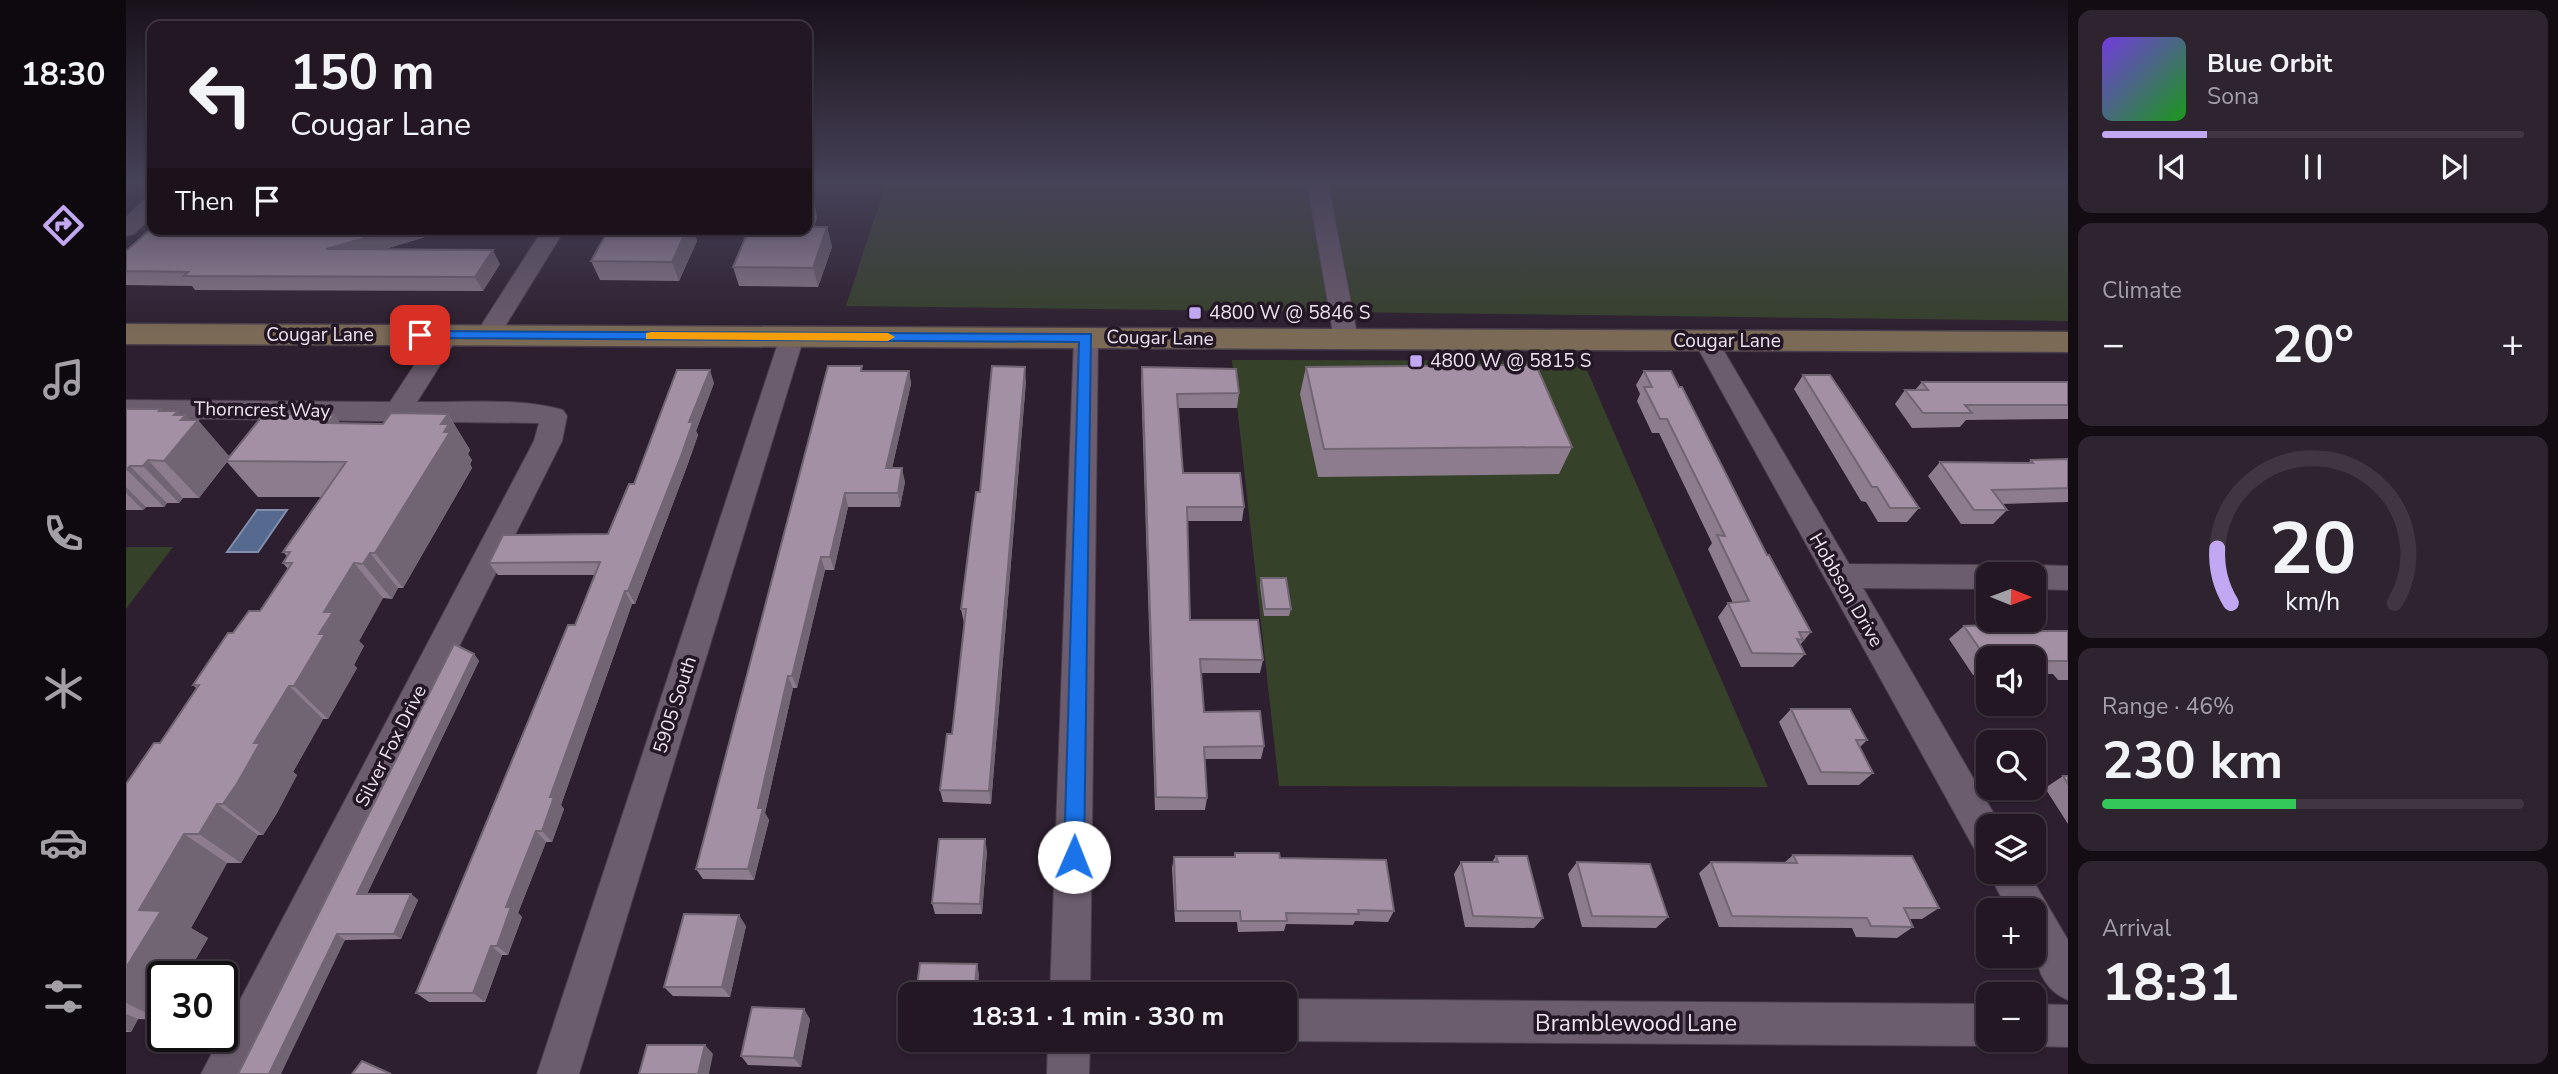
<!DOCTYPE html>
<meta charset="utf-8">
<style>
:root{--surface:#221723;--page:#2e2430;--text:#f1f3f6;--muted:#a29fa6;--line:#3f3641;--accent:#c2a7f2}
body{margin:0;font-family:"Nunito Sans",sans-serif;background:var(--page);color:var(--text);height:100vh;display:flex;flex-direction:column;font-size:26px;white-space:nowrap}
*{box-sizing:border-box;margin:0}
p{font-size:23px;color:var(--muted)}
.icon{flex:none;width:38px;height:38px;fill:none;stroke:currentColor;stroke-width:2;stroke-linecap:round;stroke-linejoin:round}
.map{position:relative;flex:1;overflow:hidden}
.panel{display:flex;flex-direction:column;gap:10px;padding:10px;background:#130d13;width:490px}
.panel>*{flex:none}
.hud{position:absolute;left:21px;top:21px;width:665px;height:214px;border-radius:14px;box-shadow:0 2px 5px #0004,0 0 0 2px var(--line);background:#221723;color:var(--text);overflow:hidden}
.needle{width:46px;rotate:91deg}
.buttons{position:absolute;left:1850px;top:562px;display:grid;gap:14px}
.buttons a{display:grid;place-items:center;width:70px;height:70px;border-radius:14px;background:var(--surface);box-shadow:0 2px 5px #0004,0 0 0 2px var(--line);font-size:35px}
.speed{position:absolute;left:21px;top:961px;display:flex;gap:14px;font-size:35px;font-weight:700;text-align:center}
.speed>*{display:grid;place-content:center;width:91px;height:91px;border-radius:50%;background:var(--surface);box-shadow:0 2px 5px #0004,0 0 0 2px var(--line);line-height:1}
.speed .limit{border:4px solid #111;border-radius:10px;background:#fff;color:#111}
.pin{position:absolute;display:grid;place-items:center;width:60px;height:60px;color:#fff;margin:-30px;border-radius:14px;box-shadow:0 4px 10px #0006}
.me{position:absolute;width:77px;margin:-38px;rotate:1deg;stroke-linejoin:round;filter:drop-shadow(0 0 5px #0008)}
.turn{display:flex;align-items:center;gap:24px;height:147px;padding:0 28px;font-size:32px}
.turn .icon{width:91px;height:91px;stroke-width:2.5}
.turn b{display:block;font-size:49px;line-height:60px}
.then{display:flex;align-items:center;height:66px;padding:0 28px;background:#0003;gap:14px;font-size:26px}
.big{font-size:52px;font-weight:700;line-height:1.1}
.panel .card{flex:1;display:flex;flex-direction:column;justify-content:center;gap:10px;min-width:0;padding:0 24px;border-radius:14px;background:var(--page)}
.panel .dial{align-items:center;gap:0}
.dial svg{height:182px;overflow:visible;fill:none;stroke:var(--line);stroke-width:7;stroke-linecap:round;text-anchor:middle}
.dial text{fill:var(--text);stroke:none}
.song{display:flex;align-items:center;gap:21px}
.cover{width:84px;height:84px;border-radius:10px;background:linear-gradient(135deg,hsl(260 70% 55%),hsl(120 70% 35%))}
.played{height:7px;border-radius:4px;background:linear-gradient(90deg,var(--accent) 25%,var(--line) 25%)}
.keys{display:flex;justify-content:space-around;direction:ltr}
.heat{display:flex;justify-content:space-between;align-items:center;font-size:38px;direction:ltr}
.charge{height:10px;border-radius:5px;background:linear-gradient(90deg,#34c759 46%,var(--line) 0)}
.trip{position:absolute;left:772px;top:982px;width:399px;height:70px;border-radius:14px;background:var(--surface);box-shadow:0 2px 5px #0004,0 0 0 2px var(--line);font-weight:700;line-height:70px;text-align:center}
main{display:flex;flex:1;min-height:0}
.menu{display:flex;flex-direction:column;width:126px;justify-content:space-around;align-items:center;background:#0e090e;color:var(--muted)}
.menu .icon{width:49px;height:49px}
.menu .selected{color:var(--accent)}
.menu b{font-size:32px;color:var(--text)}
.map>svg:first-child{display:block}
</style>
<main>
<nav class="menu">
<b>18:30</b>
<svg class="icon selected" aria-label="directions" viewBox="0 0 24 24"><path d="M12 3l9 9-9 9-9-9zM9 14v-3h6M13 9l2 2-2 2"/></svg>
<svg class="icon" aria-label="music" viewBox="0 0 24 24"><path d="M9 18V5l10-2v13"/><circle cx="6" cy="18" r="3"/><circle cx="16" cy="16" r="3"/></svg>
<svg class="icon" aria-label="phone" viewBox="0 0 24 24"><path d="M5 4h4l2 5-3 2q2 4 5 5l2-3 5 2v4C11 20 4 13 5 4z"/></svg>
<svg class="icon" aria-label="climate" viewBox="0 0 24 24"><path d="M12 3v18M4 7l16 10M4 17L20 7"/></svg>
<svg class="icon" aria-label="car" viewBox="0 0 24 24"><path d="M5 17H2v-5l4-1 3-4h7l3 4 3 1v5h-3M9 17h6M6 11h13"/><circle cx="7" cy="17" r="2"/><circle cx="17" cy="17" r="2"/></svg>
<svg class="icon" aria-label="filters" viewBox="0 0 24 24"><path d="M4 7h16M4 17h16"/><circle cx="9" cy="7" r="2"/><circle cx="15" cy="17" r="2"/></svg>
</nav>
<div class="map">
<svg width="1942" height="1074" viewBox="0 0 1942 1074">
<rect width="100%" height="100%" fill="#2d1f2f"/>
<path fill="#36412a" d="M760 183H1942V321L720 306Z
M1106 360 1457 361 1642 787 1153 786Z
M1 547H47L0 609V549Z"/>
<path fill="#56698f" stroke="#838eac" stroke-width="2" d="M131 510H161L132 552H101Z"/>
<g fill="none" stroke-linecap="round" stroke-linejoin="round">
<defs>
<path id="minor" d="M1181 183H1202L1232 339 1229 345 1220 347 1211 345 1208 339Z
M26 199V217L8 234 0 236V217L18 200Z
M417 229H439L370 341 361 343 352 341 349 335Z
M321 327 330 329 333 335 291 402C338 403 391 397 437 410L441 416 436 441 119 1074H75L408 441 413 423 0 418V400L264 402 312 329Z
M666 329 675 331 678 337 453 1074H411L654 337 657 331Z
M960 329 969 331 972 337 964 994H924L948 337 951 331Z
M1580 333 1589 335 1592 341 1723 564 1862 565 1873 569 1876 574H1862V589L1737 588 1875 826H1862V855L1849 850 1568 341 1571 335Z
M1908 565 1942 566V590L1908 589V574H1894L1897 569Z
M1862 872H1902L1942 940V1000C1905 985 1908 944 1908 910H1882Z
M1158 999 1862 1004V1040H1877L1862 1046 1158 1041 1155 1040H1158Z
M1908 1004 1942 1005V1047L1908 1046 1893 1040H1908Z
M922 1040H964L963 1074H921Z"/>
<path id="secondary" d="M0 324 1942 332V352L0 344Z"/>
</defs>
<use href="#minor" stroke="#493e4b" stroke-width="2"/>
<use href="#secondary" stroke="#493e4b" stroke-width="3"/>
<use href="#minor" fill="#6b5c6e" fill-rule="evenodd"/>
<use href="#secondary" fill="#7a6a56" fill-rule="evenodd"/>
</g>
<path fill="#8c7c8d" d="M687 198 691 217 688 227H701L706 247 692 287 613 286 607 267 681 229Z
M326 229 256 250 374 264 357 291 69 290 66 286 0 285V251Z
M483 229H567L571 241 553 281 474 280 465 261Z
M1016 367 1113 393 1111 408H1052L1057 473 1118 507 1116 521H1061L1064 620 1137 660 1134 673H1075L1078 712 1138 746 1135 759H1079L1081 798 1079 810H1029L1015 381Z
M1180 367 1446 447 1433 474 1192 477 1174 394Z
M737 371H783L785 384 766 468 779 482 774 507H722L708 570H699L671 688H667L639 813 643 820 628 880 577 879 570 869Z
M1518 371 1641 555 1685 632 1674 645 1679 654 1667 667H1615L1592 617 1602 603H1607L1582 549 1586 543 1533 433H1526L1511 401 1514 394 1510 385Z
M1677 375 1793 508 1781 522H1752L1740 502 1735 501 1668 389Z
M900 381 865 804 817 802 814 790 826 734 838 623 835 609 854 492Z
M1796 382H1942V419L1840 420 1834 427 1786 428 1769 404 1779 390H1789Z
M588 383 570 431 572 435 560 469 509 604H506L435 805 438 809 426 842H420L392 913 396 917 382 955H376L359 1002H303L290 993 449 625 469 575H372L363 563 482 534 508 484Z
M0 409 36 411 55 415 64 420 104 457 151 419 208 415 214 423 257 424 322 414 344 450 342 454 346 460 344 464 346 468 277 588H272L266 599 257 598 233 641 238 646 228 665 231 668 202 719H197L167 772 171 775 151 813 137 835H132L115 863H101L65 928 82 938 60 976H37V1016L35 1020 12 1019 5 1032H0V784L34 743 71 689 67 685 107 633 134 611 162 569 157 563 161 556 157 552 195 497H132L101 462 73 498H57L53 503H41L38 507H20L17 510H0Z
M1942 459V502L1876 504 1881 510 1867 524H1835L1802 476 1814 462 1902 463 1905 460Z
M1135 578 1165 609 1163 616H1138L1134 585Z
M1860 615H1862V620H1894L1904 631H1942V680H1932L1927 674H1908V658H1862V674L1847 675 1823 639 1838 626H1849Z
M348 654 353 661 241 894H285L292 900 275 939 219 940 112 1074Z
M1665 709 1741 740 1734 747 1747 773 1733 785H1682L1653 722Z
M1937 776H1942V824L1919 788Z
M861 851 856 914H809L806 903Z
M1109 853 1154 858 1268 911 1262 922 1229 921 1227 925 1160 924 1158 931 1112 932 1111 922H1049L1046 868 1048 857H1108Z
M1667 855 1813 908 1796 919H1783L1787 927 1771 938 1730 937 1726 928 1593 927 1573 873 1585 862 1658 863Z
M1370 856 1417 918 1408 928 1339 927 1328 874 1335 862H1366Z
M1451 862 1542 917 1530 928 1456 927 1442 874Z
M620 926 604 997 547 996 538 987Z
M684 1019 675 1067 622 1065 615 1056Z
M848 1040 847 1053 788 1052 784 1044Z"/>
<path fill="#726573" d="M687 198 691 217 683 246 681 219Z
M701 227 706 247 692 287 687 268Z
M270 229H326L209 263 200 249Z
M561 229H567L571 241 553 281 546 262Z
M367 250 374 264 357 291 349 277Z
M899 367 900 381 865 804 863 791Z
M584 370 588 383 570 431 572 435 560 469 509 604 502 591 563 422Z
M783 371 785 384 763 482 760 468Z
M35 409 59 436 48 415 52 411 57 417 60 415 68 424 72 420 104 457 73 498 38 461 33 411Z
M322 414 344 450 342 454 346 460 344 464 346 468 277 588 249 553 315 424Z
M208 415 234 451 202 423Z
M22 460 57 498 53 503 17 466Z
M4 466 41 503 38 507 1 470Z
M776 468 779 482 774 507 772 493Z
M0 487 20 507 17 510 0 493Z
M719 493 722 507 708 570 704 557Z
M244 553 272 588 266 599 237 564Z
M695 557 699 570 671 688 666 676Z
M228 563 257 598 233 641 238 646 228 665 231 668 202 719 168 686 193 634 198 612Z
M499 591 506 604 435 805 438 809 426 842 416 831 424 797Z
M348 654 353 661 238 900 231 894Z
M662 676 667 688 639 813 643 820 628 880 622 869 632 808Z
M163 686 197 719 167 772 171 775 151 813 137 835 97 804 128 743Z
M91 804 132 835 115 863 73 834Z
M410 831 420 842 392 913 396 917 382 955 371 946 380 907Z
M58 834 101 863 65 928 82 938 60 976H37V1016L35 1020 0 1003V968L13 910Z
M859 839 861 851 856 914 854 904Z
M285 894 292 900 275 939 268 934Z
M613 915 620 926 604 997 596 987Z
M211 934 219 940 155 1074H143Z
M365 946 376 955 359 1002 347 993Z
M851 964 853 974 852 994H848Z
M678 1009 684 1019 675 1067 668 1058Z
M0 1014 12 1019 5 1032 0 1030Z
M845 1040H848L847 1053 844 1044Z
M579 1045 587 1054 583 1074H572Z"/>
<path fill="#a390a4" stroke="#726573" stroke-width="2" d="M681 198H687L681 219Z
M681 227H701L687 268 607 267 623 229H681Z
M26 228V229H270L200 249 367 250 349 277 58 276 62 272 0 271V251Z
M483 229H561L546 262 465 261Z
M1410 365 1446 447 1198 449 1180 367Z
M702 366H736L735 371H783L760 468H776L772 493H719L704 557H695L666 676H662L632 808H637L622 869H570Z
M866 366 899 367 863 791 814 790 821 734H826L840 609H835L850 492H854Z
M1016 367 1110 369 1113 393 1051 394 1057 473H1114L1118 507H1061L1064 620H1132L1137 660 1074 659 1078 712 1134 711 1138 746 1078 747 1081 798 1030 797Z
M551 370H584L563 422H567L555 456 502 591H499L424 797H428L416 831H410L380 907H385L371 946H365L347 993H290L442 625H449L474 562 363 563 377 535 482 534 503 484H508Z
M1518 371H1545L1553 387H1556L1641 555H1643L1685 632H1673L1677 640 1671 639 1679 654 1626 653 1602 603 1623 601 1591 535 1599 536 1541 419H1534L1518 387H1526Z
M1677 375H1704L1793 508H1764L1751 487H1746Z
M1796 382H1942V405H1839L1846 413H1797L1779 390H1802Z
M0 409H35L33 411H52L48 415H60L55 420H72L38 461 22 460 17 466H4L0 470Z
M265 413 322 414 315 424H323L318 432H324L249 553H244L237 564 228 563 198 612H207L193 634H199L168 686H163L128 743H134L112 782 97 804H91L73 834H58L13 910 35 911 0 968V784L28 743H34L73 685H67L102 633H107L123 611H134L166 563H157L164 552H157L220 462 100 461 134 419H151L155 414 208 415 202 423 257 424Z
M1942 459V488L1866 490 1881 510H1848L1814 462 1907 463 1905 460Z
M1135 578H1160L1165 609H1139Z
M1863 620H1894L1904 631H1942V661H1908V658H1862V661L1838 626 1867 625Z
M328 644 348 654 231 894H285L268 934H211L143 1074H112Z
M1665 709H1724L1741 740H1730L1747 773 1695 772Z
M1937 776H1942V784Z
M813 839H859L854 904 806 903Z
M1109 853H1153L1154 858 1260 860 1268 911 1232 910 1233 914 1160 913 1161 921H1115L1114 911H1050L1048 857H1109Z
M1667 855 1786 856 1813 908H1778L1787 927 1745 926 1741 918 1606 916 1585 862 1671 863Z
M1370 856H1401L1417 918 1347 916 1335 862H1372Z
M1451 862 1524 864 1542 917 1466 916Z
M558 914 613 915 596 987H538Z
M794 963 851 964 848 994H790Z
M626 1007 678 1009 668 1058 615 1056Z
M785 1040H845L844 1044H784Z
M521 1045H579L572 1074H513Z
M236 1061 265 1074H226Z"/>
<linearGradient id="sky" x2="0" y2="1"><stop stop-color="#19111a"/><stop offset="0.55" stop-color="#464258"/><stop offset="1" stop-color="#464258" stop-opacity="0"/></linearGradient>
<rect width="1942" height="333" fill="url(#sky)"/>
<path fill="#1a73e8" stroke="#114b97" stroke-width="2" d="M294 331 965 334 958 857 955 864 948 867 941 864 938 857 953 342 290 338 288 335Z"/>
<path fill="#f59e0b" d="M525 332 762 333 769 337 762 341 520 339V333Z"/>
<g fill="#c2a7f2" stroke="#231625" stroke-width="2.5">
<rect x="1062" y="306" width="14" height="14" rx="3.5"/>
<rect x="1283" y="354" width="14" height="14" rx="3.5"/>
</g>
<g text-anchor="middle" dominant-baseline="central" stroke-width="7" stroke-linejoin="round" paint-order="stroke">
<g font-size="19" fill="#ede4ef" stroke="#231625" text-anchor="start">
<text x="1083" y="313">4800 W @ 5846 S</text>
<text x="1304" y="361">4800 W @ 5815 S</text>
</g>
<g font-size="19" fill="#ede4ef" stroke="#231625">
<text x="194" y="335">Cougar Lane</text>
<text transform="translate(1034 338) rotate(1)">Cougar Lane</text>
<text x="1601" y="341">Cougar Lane</text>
<text transform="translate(136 410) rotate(1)">Thorncrest Way</text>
<text transform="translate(1720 590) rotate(60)">Hobbson Drive</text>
<text transform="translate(549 705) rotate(-72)">5905 South</text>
<text transform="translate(265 746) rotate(-63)">Silver Fox Drive</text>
</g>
<g font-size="23" fill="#ede4ef" stroke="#231625">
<text x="1510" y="1023">Bramblewood Lane</text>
</g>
</g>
</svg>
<div class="buttons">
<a><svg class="needle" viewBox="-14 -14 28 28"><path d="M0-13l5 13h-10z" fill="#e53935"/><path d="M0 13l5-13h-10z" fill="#a29fa6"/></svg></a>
<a><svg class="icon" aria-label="sound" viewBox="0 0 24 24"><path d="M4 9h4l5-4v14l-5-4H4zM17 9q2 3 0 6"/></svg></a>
<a><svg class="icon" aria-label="search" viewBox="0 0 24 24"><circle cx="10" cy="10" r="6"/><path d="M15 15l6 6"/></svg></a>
<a><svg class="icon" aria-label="layers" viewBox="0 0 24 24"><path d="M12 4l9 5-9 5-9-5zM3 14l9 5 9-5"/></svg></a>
<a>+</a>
<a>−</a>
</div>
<div class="speed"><div class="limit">30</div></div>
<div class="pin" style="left:294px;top:335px;background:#d93025"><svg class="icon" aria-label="arrive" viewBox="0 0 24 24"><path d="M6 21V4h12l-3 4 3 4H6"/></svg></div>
<svg class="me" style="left:948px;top:857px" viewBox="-20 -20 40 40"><circle r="19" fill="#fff"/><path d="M0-13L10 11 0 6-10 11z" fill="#1a73e8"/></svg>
<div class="trip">18:31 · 1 min · 330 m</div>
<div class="hud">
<div class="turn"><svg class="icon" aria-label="left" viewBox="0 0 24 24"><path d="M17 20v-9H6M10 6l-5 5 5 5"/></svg><div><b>150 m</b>Cougar Lane</div></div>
<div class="then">Then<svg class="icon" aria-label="arrive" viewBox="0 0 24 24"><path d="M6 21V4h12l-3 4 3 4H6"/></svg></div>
</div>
</div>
<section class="panel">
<div class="card">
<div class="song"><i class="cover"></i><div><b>Blue Orbit</b><p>Sona</p></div></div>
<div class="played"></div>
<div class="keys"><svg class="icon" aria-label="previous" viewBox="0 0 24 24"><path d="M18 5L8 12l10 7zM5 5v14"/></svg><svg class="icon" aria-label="pause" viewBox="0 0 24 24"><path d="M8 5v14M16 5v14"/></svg><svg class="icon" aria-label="next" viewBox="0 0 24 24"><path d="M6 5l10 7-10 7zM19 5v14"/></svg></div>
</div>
<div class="card"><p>Climate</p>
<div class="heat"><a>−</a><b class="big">20°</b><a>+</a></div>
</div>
<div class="card dial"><svg viewBox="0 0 100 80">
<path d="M14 69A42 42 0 1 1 86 69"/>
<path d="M14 69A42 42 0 0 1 8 45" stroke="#c2a7f2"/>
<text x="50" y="56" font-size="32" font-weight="700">20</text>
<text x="50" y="72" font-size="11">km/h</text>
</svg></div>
<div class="card"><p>Range · 46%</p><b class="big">230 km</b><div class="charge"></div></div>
<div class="card"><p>Arrival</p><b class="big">18:31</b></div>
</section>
</main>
